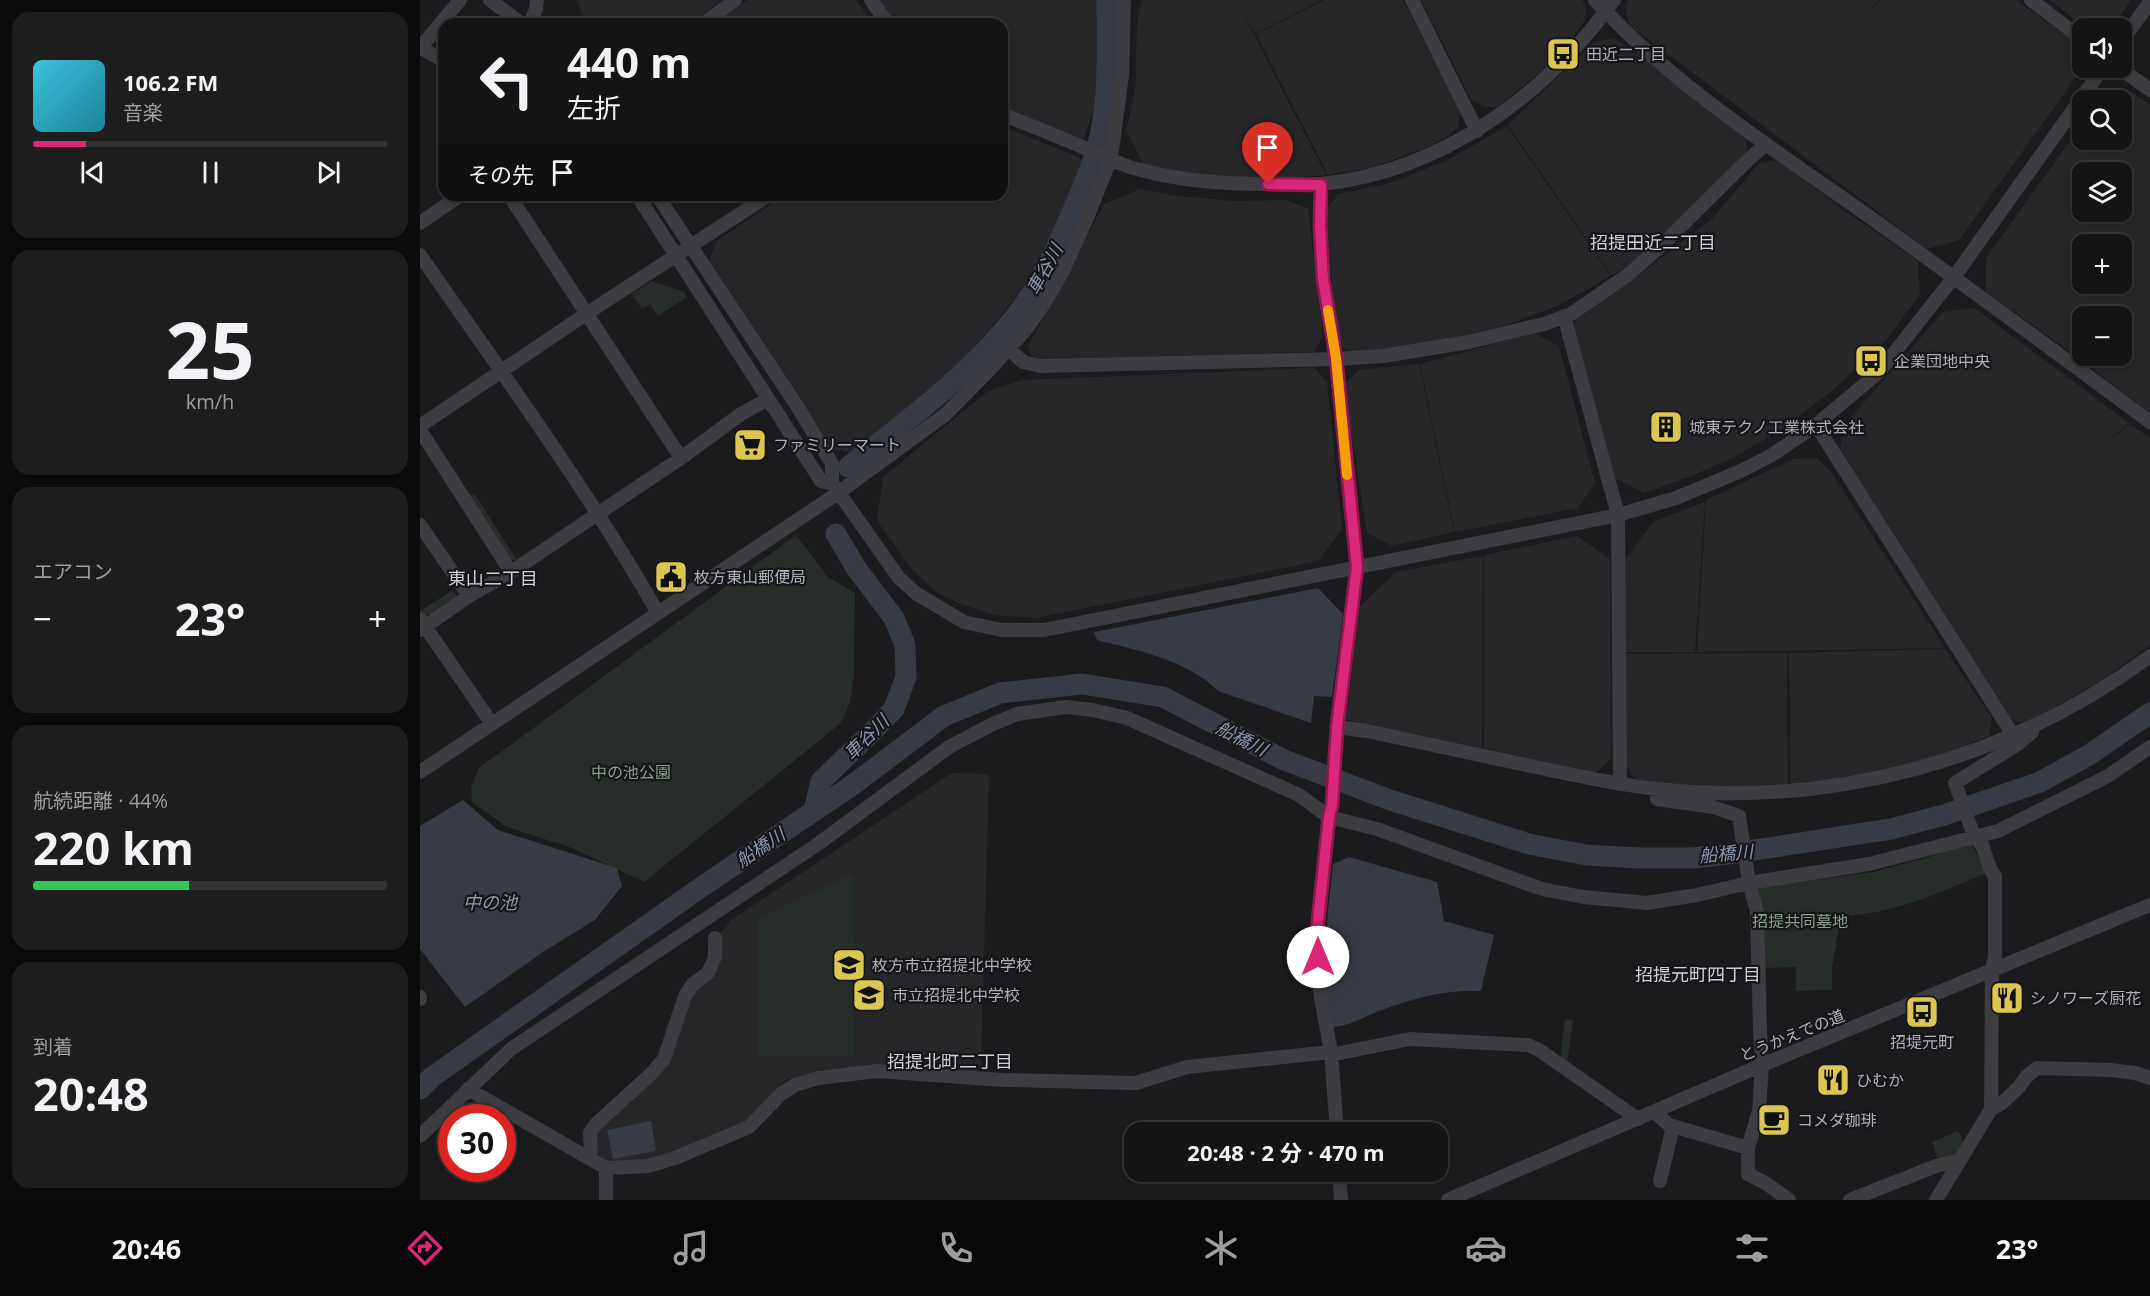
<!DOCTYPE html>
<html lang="ja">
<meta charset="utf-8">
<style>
:root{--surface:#141415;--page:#1d1d1e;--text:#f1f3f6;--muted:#9d9ea0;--line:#333334;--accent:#db2777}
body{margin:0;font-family:"Open Sans","Noto Sans JP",sans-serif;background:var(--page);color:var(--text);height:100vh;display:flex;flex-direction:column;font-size:22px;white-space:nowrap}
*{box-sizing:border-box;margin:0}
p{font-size:20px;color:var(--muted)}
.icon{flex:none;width:33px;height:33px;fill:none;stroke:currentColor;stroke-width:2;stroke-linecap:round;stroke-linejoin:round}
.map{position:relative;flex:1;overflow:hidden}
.sheet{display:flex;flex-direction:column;gap:12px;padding:12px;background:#0b0b0c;width:420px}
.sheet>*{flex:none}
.hud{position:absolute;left:18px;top:18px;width:570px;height:183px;border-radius:18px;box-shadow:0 3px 9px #0003,0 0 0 2px var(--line);background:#141415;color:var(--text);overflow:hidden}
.fabs{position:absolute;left:1652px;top:18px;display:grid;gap:12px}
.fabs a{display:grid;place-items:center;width:60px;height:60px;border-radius:12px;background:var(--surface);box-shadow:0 3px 9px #0003,0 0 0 2px var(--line);font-size:30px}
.speed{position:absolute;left:18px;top:1104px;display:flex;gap:12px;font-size:30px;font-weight:700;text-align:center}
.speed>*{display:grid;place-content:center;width:78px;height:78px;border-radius:50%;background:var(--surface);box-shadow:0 3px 9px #0003,0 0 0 2px var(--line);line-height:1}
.speed .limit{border:9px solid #d22;background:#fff;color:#111}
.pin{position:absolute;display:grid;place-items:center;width:51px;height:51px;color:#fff;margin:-62px -26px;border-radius:50% 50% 50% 0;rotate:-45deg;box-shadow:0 0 6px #0007}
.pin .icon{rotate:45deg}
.me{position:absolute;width:66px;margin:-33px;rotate:0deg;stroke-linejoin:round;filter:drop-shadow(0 0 4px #0008)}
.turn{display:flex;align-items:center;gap:21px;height:126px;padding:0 30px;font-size:27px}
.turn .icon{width:78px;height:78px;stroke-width:2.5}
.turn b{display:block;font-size:42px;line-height:51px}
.then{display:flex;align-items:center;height:57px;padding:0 30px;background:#0003;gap:12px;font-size:22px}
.big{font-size:45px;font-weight:700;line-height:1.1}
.sheet .tile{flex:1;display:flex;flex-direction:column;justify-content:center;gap:9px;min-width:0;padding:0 21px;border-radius:18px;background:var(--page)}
.sheet .dial{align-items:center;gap:0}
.dial b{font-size:78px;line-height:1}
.song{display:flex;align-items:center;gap:18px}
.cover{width:72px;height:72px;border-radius:9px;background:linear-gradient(135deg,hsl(190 70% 55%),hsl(190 70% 35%))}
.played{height:6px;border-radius:3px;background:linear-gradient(90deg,var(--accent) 15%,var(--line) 15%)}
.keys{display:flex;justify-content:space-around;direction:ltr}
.heat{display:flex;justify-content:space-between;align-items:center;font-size:33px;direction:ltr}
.charge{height:9px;border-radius:4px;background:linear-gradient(90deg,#34c759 44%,var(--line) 0)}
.trip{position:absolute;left:704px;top:1122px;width:324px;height:60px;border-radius:18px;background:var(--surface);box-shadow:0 3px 9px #0003,0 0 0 2px var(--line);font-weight:700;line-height:60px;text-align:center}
.tab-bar{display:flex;height:96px;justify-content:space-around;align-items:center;background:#080808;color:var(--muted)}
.tab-bar .icon{width:42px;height:42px}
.tab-bar .current{color:var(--accent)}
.tab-bar b{font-size:27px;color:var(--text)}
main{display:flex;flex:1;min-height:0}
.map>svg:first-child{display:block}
</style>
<main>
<section class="sheet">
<div class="tile">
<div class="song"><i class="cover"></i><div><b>106.2 FM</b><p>音楽</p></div></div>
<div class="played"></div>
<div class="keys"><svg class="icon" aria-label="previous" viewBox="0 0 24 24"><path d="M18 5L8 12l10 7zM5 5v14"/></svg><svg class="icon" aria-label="pause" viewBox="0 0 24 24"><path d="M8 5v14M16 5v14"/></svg><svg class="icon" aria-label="next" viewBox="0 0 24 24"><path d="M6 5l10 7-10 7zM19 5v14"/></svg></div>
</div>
<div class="tile dial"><b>25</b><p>km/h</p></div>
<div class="tile"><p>エアコン</p>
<div class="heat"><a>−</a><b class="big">23°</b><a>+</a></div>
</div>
<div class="tile"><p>航続距離 · 44%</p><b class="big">220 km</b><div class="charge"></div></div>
<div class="tile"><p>到着</p><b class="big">20:48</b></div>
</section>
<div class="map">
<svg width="1730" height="1200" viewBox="0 0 1730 1200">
<rect width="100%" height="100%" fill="#1b1a1c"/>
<path fill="#272629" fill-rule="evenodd" d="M157 0H302L270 24H172L162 14Z
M327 0H436L453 24H295Z
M456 0H677L678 34 675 106 663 140 582 108V24H474Z
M722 0H901L835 34 818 3 906 175 829 181 726 169 706 130 715 91 717 21Z
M904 0H983L1040 111 1038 127 1028 136 1009 147 950 168 908 175 836 34Z
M1001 0H1162L1166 6 1165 20 1138 58 1077 107H1065L1051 100Z
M1208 0H1459L1430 37 1460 0H1596L1653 41 1658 74 1539 240 1507 249 1209 25 1205 5Z
M1630 0H1711L1700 16 1666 28Z
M1194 38 1223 57 1327 135V151L1240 243 1192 276 1088 125 1174 42Z
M1712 92 1730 105V413L1645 348 1566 292V258L1662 124V140H1701V100H1682ZM1662 172H1701V212H1662ZM1662 244H1701V284H1662ZM1662 316H1701V356H1662Z
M582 126 660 158 665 167 632 238 598 295 553 349 501 400 431 452 409 449 289 261 297 240 365 195H582Z
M1087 126 1191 276 1137 306 1053 338 960 353H930L918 343 905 212 918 194 967 184 1026 161Z
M1357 160 1428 213 1498 261 1500 294 1466 340 1413 390 1358 432 1343 412 1357 432 1313 458 1269 477 1224 493 1191 476 1153 333 1157 315 1214 279 1293 218 1339 163Z
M720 189 756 196 814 201 865 200 888 208 903 337 893 352 622 359 612 357 608 346 684 204Z
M1555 308 1709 423 1673 453 1710 424 1730 438V645L1681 681 1605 723 1592 720 1419 454 1425 424 1523 312Z
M1114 333 1139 346 1175 483 1158 508 1035 532 1000 364Z
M999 364 1034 532 972 546 947 533 924 384 939 370Z
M894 367 907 382 922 529 898 561 616 618 575 615 538 603 516 592 492 569 457 521 463 477 568 391 602 380 870 369Z
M1397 458 1412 473 1525 648 1277 652 1286 500 1374 459Z
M1285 502 1275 652H1203L1204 560 1233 522Z
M1157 536 1190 559 1191 758 1175 774 1064 748V555Z
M1063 556 1062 748 926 720 940 606 976 572Z
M1525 649 1572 718 1569 736 1505 761 1416 780 1371 786 1369 653Z
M1367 653 1368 786 1297 789 1219 784 1207 767 1203 654Z
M532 773 569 774 561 1066 555 1073 472 1065 401 1070 366 1080 326 1124 236 1159 191 1165 180 1159 174 1142 173 1133 225 1087 268 999 298 957 300 933 311 920Z"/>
<path fill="#272e29" d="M232 281 264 292 267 297 238 316 230 304 222 309 212 294Z
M54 493 97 560 89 559 46 498Z
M376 535 408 577 435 593 434 675 430 702 421 723 224 882 152 848 87 827 52 802 51 787 59 768Z
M33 590 40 600 15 616 6 615 0 611Z
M1550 843 1568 872C1520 893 1474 914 1421 916L1412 967V990L1376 991V967L1342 968 1335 888 1453 872 1509 857Z
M433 873 434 1056H338L337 920Z
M1145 1019 1153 1020 1147 1063 1140 1059Z
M1538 1131 1546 1147 1538 1158 1519 1163 1512 1142Z"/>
<path fill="#363b44" d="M898 588 923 614 912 697 894 696 891 723 798 691C769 661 717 650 677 640L674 632Z
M43 800 78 830 197 868 202 886 175 920 123 952 45 1007 0 949V826Z
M929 857 1017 882 1024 921 1074 935 1061 991C1024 990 997 997 962 1010 944 1016 930 1027 910 1027 913 1012 907 1000 906 985 903 947 909 902 913 864Z
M231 1121 236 1151 193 1159 187 1130Z"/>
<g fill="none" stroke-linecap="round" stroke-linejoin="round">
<path stroke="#363b44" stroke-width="21" d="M428 467C491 418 556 370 604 305 623 278 637 247 650 217 662 189 675 161 681 131 689 89 687 43 687 0
M394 810 401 781 452 732 474 709 486 677 485 645 474 618 436 568 416 534
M0 1089 12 1077 280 888 434 784 524 716 580 693 662 684 743 697 864 760 970 800 1109 844 1166 855 1218 858H1273L1316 853 1471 829 1524 815 1620 782 1669 755 1730 713"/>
<path stroke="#3c3c41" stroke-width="14" d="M70 0 102 24
M451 0 468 24
M992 0 1057 131
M1175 0C1250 82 1346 144 1437 208 1536 278 1633 350 1730 422
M1611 0 1662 39
M110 24 116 9 117 0
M283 24 315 0
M1701 42 1730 2
M0 48 40 0
M1 48 24 61
M1700 68 1730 90
M582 114C614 127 647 140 679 154 691 159 704 166 717 169 761 181 802 184 848 184 865 184 885 186 902 184 1022 171 1125 96 1194 0
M901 185 900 226 903 278 916 359 937 567 917 727 912 805 909 817 896 940 900 992 911 1052 917 1132
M89 195 261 458
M217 195 401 481 412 483
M237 195 377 406 412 464V483L479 578 497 594 544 622 582 630H624L1198 515 1256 498 1321 471 1352 455 1396 425 1459 372 1534 277 1683 68
M0 223 41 195
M0 255C82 373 167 489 238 613
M1144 316 1198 515 1200 784
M589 349 603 362 620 366 916 359 963 356 1049 342 1124 324 1151 314 1209 274 1242 245 1329 159 1346 144
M1396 425 1593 735
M0 426 166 314 349 195
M0 430 91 572
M0 525 49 596
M0 619 72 724
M0 630 49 596 91 572 261 458 321 414 348 399
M917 727 947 731C1006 744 1066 756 1125 769 1162 777 1199 785 1237 789 1411 808 1590 760 1730 656
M0 772 418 493 526 414 573 366 607 328 625 302 641 275 667 218 691 158 702 75 704 0
M1237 789V799L1293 807 1319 816 1329 883 1337 912 1340 1031 1342 1065 1339 1111 1328 1148V1174L1347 1184 1369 1200
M0 997V999
M48 1089 186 1168 228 1166 255 1158 329 1127 361 1094 375 1085 398 1078 457 1071 583 1080 716 1083 767 1067 911 1052 915 1054 990 1039 1108 1045 1119 1050 1218 1119
M1571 1109 1572 970 1575 955V877L1570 868 1562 845 1554 836 1535 783 1598 744 1612 732 1611 730
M1234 1112 1249 1125 1328 1148
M0 1136 91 1049 398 844 529 747 571 725 597 714 646 707 673 710 707 718 879 795 909 817 957 829 1122 889 1163 897 1227 903 1277 895 1329 883 1449 864 1578 831 1688 776 1730 747
M171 1159 170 1133 176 1124 231 1074 244 1059 265 996 273 984 288 973 295 957V938
M919 1172 921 1200
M1240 1181 1253 1126
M186 1200V1168
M1028 1200 1342 1065 1730 905
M1430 1200 1516 1166 1538 1161
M1516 1200 1571 1109 1582 1103 1599 1087 1606 1077 1617 1068 1691 1070 1715 1073 1730 1078"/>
</g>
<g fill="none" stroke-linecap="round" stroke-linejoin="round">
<defs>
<path id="route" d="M848 184 901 185 900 226 903 279 916 358 937 567 917 727 912 805 909 817 896 940 898 957"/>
</defs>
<use href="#route" stroke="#8e194d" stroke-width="15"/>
<use href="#route" stroke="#db2777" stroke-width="10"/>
<path stroke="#f59e0b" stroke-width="10" d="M908 310 916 358 927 475"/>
</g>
<defs>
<symbol id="bus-square" viewBox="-11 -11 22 22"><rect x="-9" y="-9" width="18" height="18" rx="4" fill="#dcc652" stroke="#161517"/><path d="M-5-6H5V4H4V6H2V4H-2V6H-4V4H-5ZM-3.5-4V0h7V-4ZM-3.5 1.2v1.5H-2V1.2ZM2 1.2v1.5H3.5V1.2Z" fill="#111"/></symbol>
<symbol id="building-square" viewBox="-11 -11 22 22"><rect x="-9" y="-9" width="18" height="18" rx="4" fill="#dcc652" stroke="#161517"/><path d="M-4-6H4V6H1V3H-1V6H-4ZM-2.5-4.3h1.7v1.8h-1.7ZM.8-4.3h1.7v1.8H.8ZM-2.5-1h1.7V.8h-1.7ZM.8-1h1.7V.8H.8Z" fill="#111"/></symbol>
<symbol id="supermarket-square" viewBox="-11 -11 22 22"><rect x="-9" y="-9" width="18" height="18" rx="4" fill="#dcc652" stroke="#161517"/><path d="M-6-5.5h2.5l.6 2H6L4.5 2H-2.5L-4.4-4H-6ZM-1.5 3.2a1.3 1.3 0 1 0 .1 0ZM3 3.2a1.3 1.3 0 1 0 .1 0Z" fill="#111"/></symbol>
<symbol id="civic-square" viewBox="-11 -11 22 22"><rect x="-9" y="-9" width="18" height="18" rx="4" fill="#dcc652" stroke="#161517"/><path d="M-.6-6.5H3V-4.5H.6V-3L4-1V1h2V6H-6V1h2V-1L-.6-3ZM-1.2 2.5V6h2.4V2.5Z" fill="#111"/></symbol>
<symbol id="school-square" viewBox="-11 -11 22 22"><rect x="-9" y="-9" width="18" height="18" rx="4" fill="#dcc652" stroke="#161517"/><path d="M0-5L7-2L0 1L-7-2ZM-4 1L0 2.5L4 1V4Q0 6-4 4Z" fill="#111"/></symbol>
<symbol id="restaurant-square" viewBox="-11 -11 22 22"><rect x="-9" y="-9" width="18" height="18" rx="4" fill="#dcc652" stroke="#161517"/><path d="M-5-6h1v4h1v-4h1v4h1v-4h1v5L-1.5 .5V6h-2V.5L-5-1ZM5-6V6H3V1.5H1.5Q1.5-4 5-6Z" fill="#111"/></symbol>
<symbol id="cafe-square" viewBox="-11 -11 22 22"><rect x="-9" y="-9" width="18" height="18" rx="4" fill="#dcc652" stroke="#161517"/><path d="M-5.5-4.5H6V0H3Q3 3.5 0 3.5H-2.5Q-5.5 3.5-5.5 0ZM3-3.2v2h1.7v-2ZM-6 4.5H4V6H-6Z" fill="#111"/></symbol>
</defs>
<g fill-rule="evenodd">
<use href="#bus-square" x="1124" y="35" width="38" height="38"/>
<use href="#bus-square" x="1432" y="342" width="38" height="38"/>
<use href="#building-square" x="1227" y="408" width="38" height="38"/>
<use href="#supermarket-square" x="311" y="426" width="38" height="38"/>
<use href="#civic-square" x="232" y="558" width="38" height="38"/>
<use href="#school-square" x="410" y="946" width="38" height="38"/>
<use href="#school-square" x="430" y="976" width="38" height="38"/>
<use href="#restaurant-square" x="1568" y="979" width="38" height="38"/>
<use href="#bus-square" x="1483" y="993" width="38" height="38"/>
<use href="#restaurant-square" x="1394" y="1061" width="38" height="38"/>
<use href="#cafe-square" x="1335" y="1101" width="38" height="38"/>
</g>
<g text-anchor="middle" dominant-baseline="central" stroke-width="4.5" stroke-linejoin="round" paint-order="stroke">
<g font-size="16" fill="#afb0ba" stroke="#161517" text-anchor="start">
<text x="1166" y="54">田近二丁目</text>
<text x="1474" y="361">企業団地中央</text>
<text x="1269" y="427">城東テクノ工業株式会社</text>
<text x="353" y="445">ファミリーマート</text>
<text x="274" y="577">枚方東山郵便局</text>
<text x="452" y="965">枚方市立招提北中学校</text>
<text x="472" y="995">市立招提北中学校</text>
<text x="1610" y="998">シノワーズ厨花</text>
<text x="1502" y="1042" text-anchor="middle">招堤元町</text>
<text x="1436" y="1080">ひむか</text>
<text x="1377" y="1120">コメダ珈琲</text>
</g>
<g font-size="16" fill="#88a28e" stroke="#161517">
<text x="211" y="772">中の池公園</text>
<text x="1380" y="921">招提共同墓地</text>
</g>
<g font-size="16" fill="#afb0ba" stroke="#161517">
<text transform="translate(1372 1035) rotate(-22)">とうかえでの道</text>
</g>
<g font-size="18" fill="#cfd0d7" stroke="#161517">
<text x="1233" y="242">招提田近二丁目</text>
<text x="73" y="578">東山二丁目</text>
<text x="1278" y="974">招提元町四丁目</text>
<text x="530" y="1061">招提北町二丁目</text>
</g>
<g font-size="18" font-style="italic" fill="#8a98b0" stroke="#161517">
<text transform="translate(624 269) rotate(-61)">車谷川</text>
<text transform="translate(446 737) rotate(-45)">車谷川</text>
<text transform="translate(822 738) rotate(27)">船橋川</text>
<text transform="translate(340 847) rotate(-34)">船橋川</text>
<text transform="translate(1306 853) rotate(-5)">船橋川</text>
<text x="70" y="902">中の池</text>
</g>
</g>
</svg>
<div class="fabs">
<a><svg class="icon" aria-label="sound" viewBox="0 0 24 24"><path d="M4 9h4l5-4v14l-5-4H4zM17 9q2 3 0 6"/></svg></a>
<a><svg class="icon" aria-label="search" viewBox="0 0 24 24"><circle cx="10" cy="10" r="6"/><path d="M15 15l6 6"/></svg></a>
<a><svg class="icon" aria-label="layers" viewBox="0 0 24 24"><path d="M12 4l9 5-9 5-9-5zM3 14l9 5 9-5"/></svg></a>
<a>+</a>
<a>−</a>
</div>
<div class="speed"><div class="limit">30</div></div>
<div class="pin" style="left:848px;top:184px;background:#d93025"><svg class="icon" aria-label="arrive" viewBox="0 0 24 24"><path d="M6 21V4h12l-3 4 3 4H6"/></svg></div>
<svg class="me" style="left:898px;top:957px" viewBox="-20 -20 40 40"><circle r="19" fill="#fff"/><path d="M0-13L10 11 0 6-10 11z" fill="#db2777"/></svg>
<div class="trip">20:48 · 2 分 · 470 m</div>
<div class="hud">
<div class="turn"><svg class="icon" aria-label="left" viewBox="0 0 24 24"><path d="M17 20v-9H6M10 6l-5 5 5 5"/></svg><div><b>440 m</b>左折</div></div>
<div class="then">その先<svg class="icon" aria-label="arrive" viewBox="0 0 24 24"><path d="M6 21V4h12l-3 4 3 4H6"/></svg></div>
</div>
</div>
</main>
<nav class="tab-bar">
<b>20:46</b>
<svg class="icon current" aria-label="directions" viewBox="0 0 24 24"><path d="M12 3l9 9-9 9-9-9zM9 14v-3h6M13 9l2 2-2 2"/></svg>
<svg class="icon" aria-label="music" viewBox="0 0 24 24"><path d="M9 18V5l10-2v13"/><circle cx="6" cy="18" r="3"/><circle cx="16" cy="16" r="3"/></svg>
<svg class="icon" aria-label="phone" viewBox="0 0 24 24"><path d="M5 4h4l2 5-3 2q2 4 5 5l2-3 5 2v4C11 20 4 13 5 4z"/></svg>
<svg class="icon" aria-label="climate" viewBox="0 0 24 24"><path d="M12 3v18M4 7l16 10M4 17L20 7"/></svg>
<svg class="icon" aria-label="car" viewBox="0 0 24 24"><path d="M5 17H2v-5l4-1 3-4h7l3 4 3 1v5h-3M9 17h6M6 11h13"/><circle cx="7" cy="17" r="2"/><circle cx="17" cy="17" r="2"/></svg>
<svg class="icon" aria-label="filters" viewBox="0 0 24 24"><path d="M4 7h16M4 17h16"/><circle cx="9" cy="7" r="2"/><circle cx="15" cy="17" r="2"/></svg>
<b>23°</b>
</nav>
